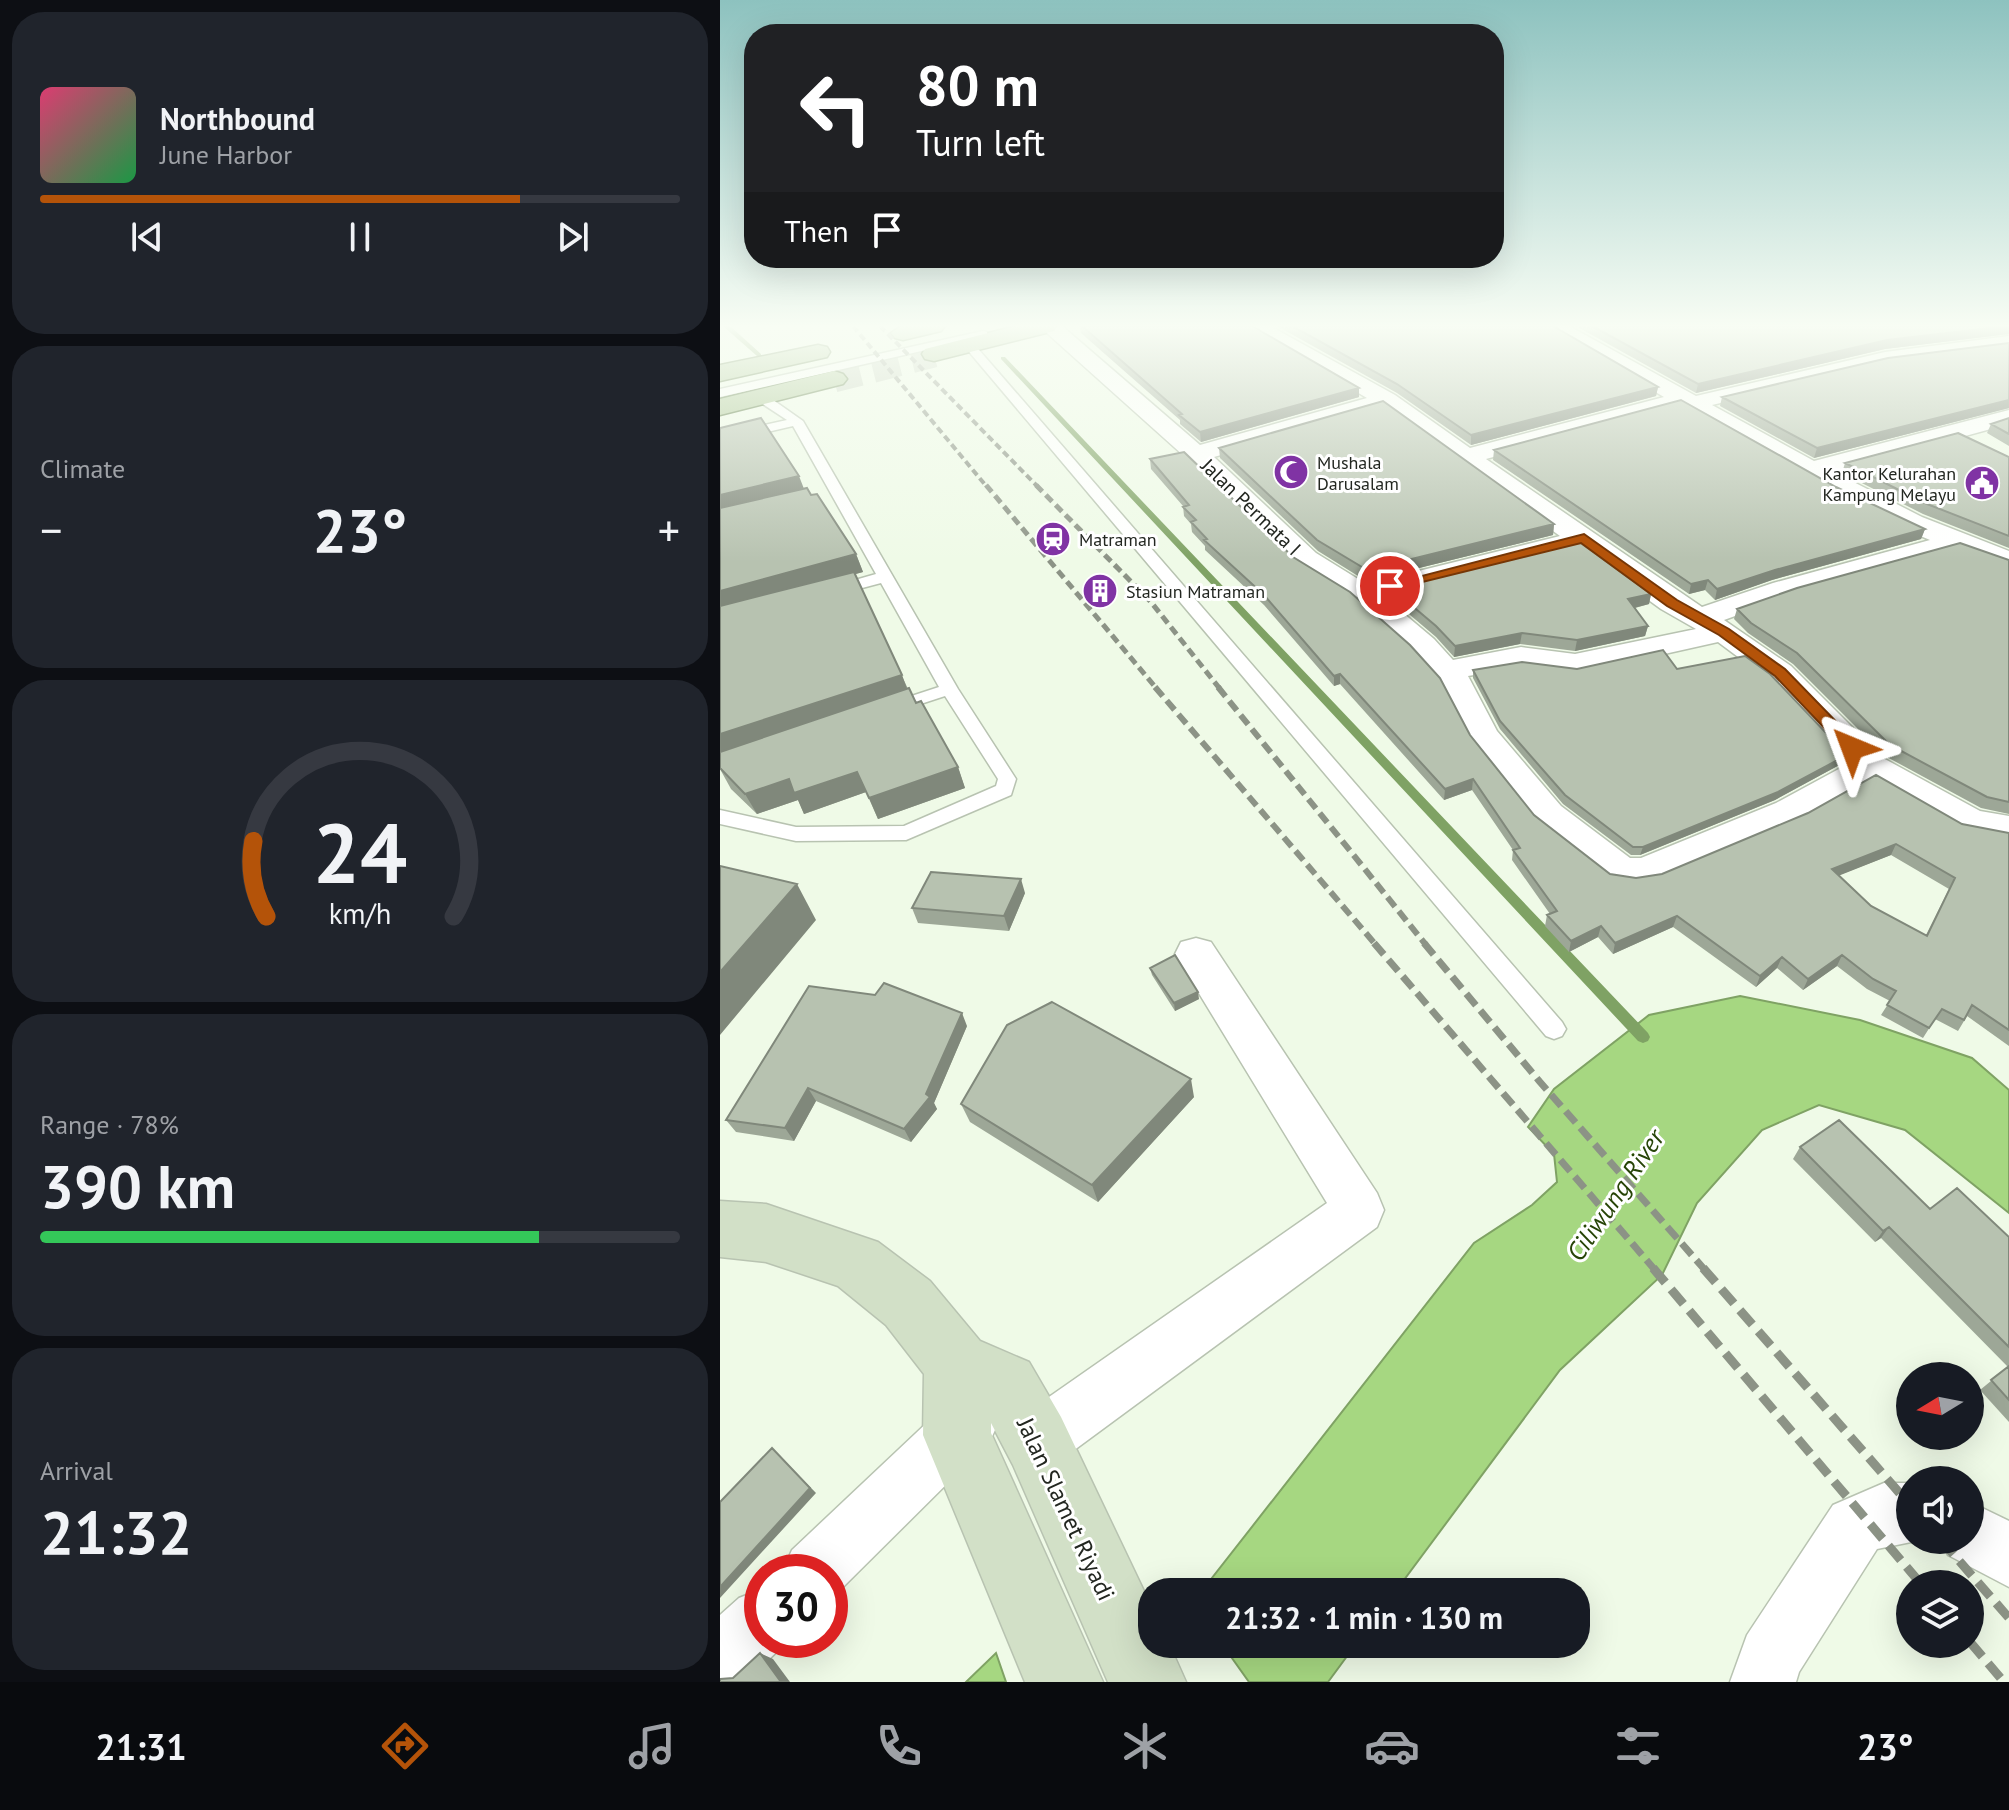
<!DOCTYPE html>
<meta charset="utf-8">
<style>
:root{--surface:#171b24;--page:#20242c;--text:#f1f3f6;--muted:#9ea1a6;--line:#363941;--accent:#b45309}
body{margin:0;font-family:"PT Sans",sans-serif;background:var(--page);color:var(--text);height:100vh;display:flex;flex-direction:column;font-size:30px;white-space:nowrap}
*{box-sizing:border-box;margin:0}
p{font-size:26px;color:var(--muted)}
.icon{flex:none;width:44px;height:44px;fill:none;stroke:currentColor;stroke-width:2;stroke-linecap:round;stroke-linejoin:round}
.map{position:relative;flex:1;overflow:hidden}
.sheet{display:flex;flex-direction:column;gap:12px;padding:12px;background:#0d0f14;width:720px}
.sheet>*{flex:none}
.top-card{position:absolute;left:24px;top:24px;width:760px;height:244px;border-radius:32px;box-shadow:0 8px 32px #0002;background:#202124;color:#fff;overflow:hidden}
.needle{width:52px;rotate:260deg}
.controls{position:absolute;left:1176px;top:1362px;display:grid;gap:16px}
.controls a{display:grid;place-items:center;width:88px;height:88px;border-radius:50%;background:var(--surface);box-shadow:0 8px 32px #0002;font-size:40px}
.speed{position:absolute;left:24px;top:1554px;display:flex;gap:16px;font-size:40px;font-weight:700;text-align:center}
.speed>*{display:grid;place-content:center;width:104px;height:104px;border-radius:50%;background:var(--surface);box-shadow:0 8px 32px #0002;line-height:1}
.speed .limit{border:12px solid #d22;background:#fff;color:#111}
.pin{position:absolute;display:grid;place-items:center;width:68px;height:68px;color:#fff;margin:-34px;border:4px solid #fff;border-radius:50%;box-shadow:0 2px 8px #0007}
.me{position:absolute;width:88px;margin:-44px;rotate:316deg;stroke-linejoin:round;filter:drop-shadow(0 0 6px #0008)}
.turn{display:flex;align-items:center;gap:28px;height:168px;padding:0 40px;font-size:36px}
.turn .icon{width:104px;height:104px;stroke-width:2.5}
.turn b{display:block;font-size:56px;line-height:68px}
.then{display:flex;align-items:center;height:76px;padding:0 40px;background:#0003;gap:16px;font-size:30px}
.big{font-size:60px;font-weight:700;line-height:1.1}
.sheet .widget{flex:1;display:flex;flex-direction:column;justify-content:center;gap:12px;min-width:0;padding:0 28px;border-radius:32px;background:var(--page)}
.sheet .dial{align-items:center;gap:0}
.dial svg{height:208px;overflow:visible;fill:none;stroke:var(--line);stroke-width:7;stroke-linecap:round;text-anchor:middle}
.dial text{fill:var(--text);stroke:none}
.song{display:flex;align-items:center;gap:24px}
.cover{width:96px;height:96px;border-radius:12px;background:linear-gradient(135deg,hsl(340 70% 55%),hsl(140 70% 35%))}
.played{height:8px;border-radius:4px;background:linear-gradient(90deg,var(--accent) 75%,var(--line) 75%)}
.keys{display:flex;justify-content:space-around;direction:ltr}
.heat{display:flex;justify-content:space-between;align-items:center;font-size:44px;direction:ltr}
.charge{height:12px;border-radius:6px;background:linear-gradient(90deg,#34c759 78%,var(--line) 0)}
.trip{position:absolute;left:418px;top:1578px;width:452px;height:80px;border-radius:32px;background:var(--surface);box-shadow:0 8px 32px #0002;font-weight:700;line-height:80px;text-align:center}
.tabs{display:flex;height:128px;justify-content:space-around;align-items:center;background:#090b0e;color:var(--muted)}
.tabs .icon{width:56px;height:56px}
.tabs .active{color:var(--accent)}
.tabs b{font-size:36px;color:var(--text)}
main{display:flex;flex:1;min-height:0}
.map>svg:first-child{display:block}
</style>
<main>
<section class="sheet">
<div class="widget">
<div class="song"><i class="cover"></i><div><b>Northbound</b><p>June Harbor</p></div></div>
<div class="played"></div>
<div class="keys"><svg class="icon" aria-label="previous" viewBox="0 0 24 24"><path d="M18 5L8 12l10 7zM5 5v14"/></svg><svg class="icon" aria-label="pause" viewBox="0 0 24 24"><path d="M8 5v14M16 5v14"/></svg><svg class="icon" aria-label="next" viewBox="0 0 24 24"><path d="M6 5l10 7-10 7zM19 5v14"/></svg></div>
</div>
<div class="widget"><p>Climate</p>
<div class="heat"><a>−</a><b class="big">23°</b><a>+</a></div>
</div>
<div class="widget dial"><svg viewBox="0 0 100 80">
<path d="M14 69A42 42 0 1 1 86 69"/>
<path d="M14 69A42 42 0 0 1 9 40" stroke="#b45309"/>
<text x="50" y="56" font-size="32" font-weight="700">24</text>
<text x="50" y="72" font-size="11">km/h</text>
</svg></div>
<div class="widget"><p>Range · 78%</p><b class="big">390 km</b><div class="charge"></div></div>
<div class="widget"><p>Arrival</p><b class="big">21:32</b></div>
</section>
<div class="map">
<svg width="1289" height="1682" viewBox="0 0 1289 1682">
<rect width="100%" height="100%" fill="#effae7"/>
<path fill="#a6d781" stroke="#7fa264" stroke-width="2" d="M1020 996 1140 1020 1252 1058 1289 1090V1213L1185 1130 1099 1105 1042 1130 977 1203 942 1275 840 1370 675 1592H481L754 1243 812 1205 837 1182 834 1154 808 1127 834 1089 929 1015Z
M502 1644H636L608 1682H529Z
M276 1653 286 1682H246Z"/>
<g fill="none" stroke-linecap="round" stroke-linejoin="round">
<path fill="#7fa264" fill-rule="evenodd" d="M3 326H10L41 354V356H37Z
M281 357H285L928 1033 930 1037 928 1041 923 1043 918 1041 281 359Z"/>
<path stroke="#c6d0bf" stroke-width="27" stroke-dasharray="27 13" stroke-linecap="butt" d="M114 379 214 354"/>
<defs>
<path id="lane" d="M263 331 267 332V336L0 397V389Z
M245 343H253L842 1022 846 1029 842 1036 834 1039 826 1036 245 347Z
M38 395H46L83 421 238 689 296 779 291 795 186 840 76 841 0 824V810L76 827 184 826 276 786 278 779 225 696 170 714 161 709 164 705 219 687 161 583 112 596 104 591 107 588 156 574 73 426 0 443V435L67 420 38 401Z"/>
<path id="street" d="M319 326H342L480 445 647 398 524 326H550L675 395 750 448 944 397 823 326H849L976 396 1165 352 1289 336V348L1165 364 992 405 1094 461 1289 410V424L1114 472 1202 517 1289 551V570L1236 550 1073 595 1004 620 1071 666 1163 758 1260 811 1289 816V842L1238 832 1151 782 1082 821 938 882C920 887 906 887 888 882L815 824 786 784 751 744 722 687 692 653 632 600 576 565 483 473ZM960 406C1042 453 1123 505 1210 540L1053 583 982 607 766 459ZM663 408 840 536 646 584 596 553 494 457ZM857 548 941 609 976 629 855 654 801 647 733 660 714 639 664 597ZM998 642 1049 680 1128 764 1056 803 921 858H910L841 806 777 731 748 676 801 667 855 674Z
M476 938 491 942 657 1193 664 1210 657 1227 338 1462 317 1470 296 1462 288 1441 296 1420 607 1203 455 954 461 942Z
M250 1392 270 1401 279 1421 270 1441 116 1594 110 1597V1572H62L72 1550 230 1401Z
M1164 1483H1190V1540H1201L1157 1549 1079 1672 1076 1682H1010L1027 1635 1113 1505Z
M1250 1502 1289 1521V1587L1228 1555 1222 1540H1250Z
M42 1589V1640H67L65 1644 25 1682H0V1615L19 1598Z"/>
<path id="secondary" d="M0 1201 46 1204 158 1242 210 1281 260 1341 309 1362 341 1417 432 1608V1644H449L466 1682H388L293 1465 271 1423V1433L383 1682H305L203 1435 204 1374 166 1325 118 1286 46 1262 0 1257Z"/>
<path id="primary" d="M181 326H225L221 331 183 340 175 338 171 333Z
M296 326H338L334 331 214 361 205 359 202 354 205 349Z
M98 345 107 347 110 352 107 357 0 381V365Z
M114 371 123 374 127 379 123 384 0 415V399Z"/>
</defs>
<use href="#lane" stroke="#b8c3b1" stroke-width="3"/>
<use href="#street" stroke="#b8c3b1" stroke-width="3"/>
<use href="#secondary" stroke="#b8c3b1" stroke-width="3"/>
<use href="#primary" stroke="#517137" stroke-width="3"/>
<use href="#lane" fill="#fff" fill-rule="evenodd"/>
<use href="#street" fill="#fff" fill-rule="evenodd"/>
<use href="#secondary" fill="#d2e0c7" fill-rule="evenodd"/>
<use href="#primary" fill="#a6c28e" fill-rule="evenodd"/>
<path stroke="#8c9386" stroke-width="4" stroke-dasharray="7 4" stroke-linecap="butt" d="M133 326 267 487
M160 326 318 487"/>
<path stroke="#8c9386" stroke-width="5" stroke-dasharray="9 5" stroke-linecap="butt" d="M266 485 437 689
M316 485 431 602 500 689"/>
<path stroke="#8c9386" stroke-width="6" stroke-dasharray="12 6" stroke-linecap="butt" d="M435 687 656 945
M498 687 706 945"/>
<path stroke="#8c9386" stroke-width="7" stroke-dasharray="15 7" stroke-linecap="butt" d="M654 943 935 1270
M704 943 820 1082 985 1270"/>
<path stroke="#8c9386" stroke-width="9" stroke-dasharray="19 9" stroke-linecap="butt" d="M933 1268 1201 1584
M983 1268 1190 1505
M1221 1540 1289 1618
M1250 1642 1284 1682"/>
</g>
<path fill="#9da797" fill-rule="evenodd" d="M360 326H532L639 388V397L481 442 460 424V420L361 333Z
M557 326H833L938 387 936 396 751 445 677 393Z
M856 326H1289V334L1165 349 976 393Z
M1289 343V408L1094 458 1000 406 1002 397Z
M1289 418V446L1267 433 1271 424Z
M499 448 834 524 833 535 646 581 598 551 500 458Z
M774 450 1116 487 1205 529 1201 539 1052 580 995 600 985 590 969 594 773 460Z
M1289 457V548L1203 514 1122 473 1125 463Z
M430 459 750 735 814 815 890 874 916 878 1242 824 1289 833V1046L1247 1016 1238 1031 1215 1019 1203 1038 1161 1015 1170 1001 1147 989 1117 966 1083 990 1057 968 1036 987 953 927 893 954 878 937 849 952 825 926 827 915 830 914 792 860 793 850 752 790 724 800 620 684 614 686 544 605 485 550V546L472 532 471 524 464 516 463 506 431 469ZM1171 855 1229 889 1206 935 1151 906 1119 875Z
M84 489 136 554 143 572 135 574 188 689 238 767 245 788 158 819 146 792 84 814 78 800 37 814 11 789 0 769Z
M1289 560V814L1261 808 1165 756 1073 664 1028 633 1014 619 1017 609Z
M671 588 931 594 929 604 915 608 928 626 925 636 855 651 800 644 734 657 716 637 670 598Z
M857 669H957L1123 763 1055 800 920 855H911L843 804 780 729 753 678V670Z
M305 893 289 931 198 923 192 908Z
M430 968 479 999 455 1011 432 975Z
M247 1026 214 1103 217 1109 191 1142 96 1101 74 1141 16 1132 6 1120Z
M474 1097 378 1202 250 1122 241 1104Z
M1080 1147 1210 1209 1289 1237V1422L1260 1390 1288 1367 1161 1238 1155 1242 1073 1159Z"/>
<path fill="#80887b" d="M1289 326V334L1165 349 976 393 978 384 1167 340Z
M938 387 936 396 751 445V435Z
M639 388V397L481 442 480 432Z
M1289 400V408L1094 458 1097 448Z
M79 476 86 494 0 515V495Z
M834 524 833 535 646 581 647 570Z
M1205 529 1201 539 1052 580 995 600 997 589 1055 570Z
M136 554 143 572 0 612V591Z
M988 580 985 590 969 594 971 584Z
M931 594 929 604 906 610 908 599Z
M928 626 925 636 855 651 857 640Z
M802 633 800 644 734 657 735 646Z
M620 674V684L614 686V676Z
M182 675 189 694 0 754V734Z
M1127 755 1123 763 1055 800 920 855 923 847Z
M238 767 245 788 158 819 149 798Z
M137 772 146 792 84 814 78 800 37 814 25 794 69 779Z
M753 779 752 790 724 800 725 789Z
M1176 844 1171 855 1108 880 1112 869Z
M301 879 305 893 289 931 284 916Z
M77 884 96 920 0 1035V972Z
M957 916 953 927 893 954 895 943Z
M881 926 878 937 849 952 851 941Z
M1122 955 1117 966 1083 990 1088 979Z
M1062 957 1057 968 1036 987 1040 976Z
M478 992 479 999 455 1011 454 1003Z
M242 1013 247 1026 214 1103 217 1109 191 1142 184 1129 206 1094Z
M471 1079 474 1097 378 1202 372 1185Z
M88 1088 96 1101 74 1141 65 1128Z
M1169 1227 1161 1238 1155 1242 1163 1231Z
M52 1448 96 1493 0 1598V1587Z
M40 1653 53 1659 70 1682H61Z"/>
<path fill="#b7c2b0" stroke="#80887b" stroke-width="2" fill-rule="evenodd" d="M362 326H532L639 388 480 432 459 415 462 414Z
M572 326H833L938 387 751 435 677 384Z
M872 326H1286L1167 340 978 384Z
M1289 343V400L1097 448 1002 397 1168 358Z
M961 400 1116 487 1205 529 1055 570 997 589 988 580 971 584 774 450Z
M663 401 834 524 647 570 597 540 499 448Z
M41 418 79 476 0 495V428Z
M1289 418V434L1271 424Z
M1238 433 1289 457V536L1207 504 1125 463Z
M464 452 573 557 630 592 690 645 720 678 750 735 814 815 890 874 916 878 942 874 1088 813 1156 775 1242 824 1289 833V1030L1252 1005 1244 1020 1222 1009 1209 1028 1167 1005 1176 991 1153 979 1122 955 1088 979 1062 957 1040 976 957 916 895 943 881 926 851 941 827 915 837 911 793 850 800 848 753 779 725 789 620 674 614 676 544 595 484 540 487 539 471 522 476 520 463 507 469 505 430 459ZM1176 844 1235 878 1207 936 1151 906 1112 869Z
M87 488 91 495 97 494 136 554 0 591V508Z
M858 541 931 594 908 599 928 626 857 640 802 633 735 646 716 626 671 588Z
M1240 543 1289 560V802L1267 797 1170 745 1077 653 1031 623 1017 609 1077 588Z
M134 572 182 675 0 734V606Z
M943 650 957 669 1025 656 1050 674 1127 755 1058 792 923 847H913L845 795 780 721 753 670 802 662 857 669Z
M189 688 196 703 201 701 238 767 149 798 137 772 74 793 69 779 25 794 0 768V752Z
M0 866 77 884 0 972Z
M211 872 301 879 284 916 192 908Z
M455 955 478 992 454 1003 430 968Z
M164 983 242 1013 206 1094 210 1097 184 1129 88 1088 65 1128 6 1120 89 986 155 995Z
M332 1002 471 1079 372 1185 241 1104 287 1025Z
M1119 1120 1210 1209 1237 1188 1289 1237V1347L1169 1227 1163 1231 1080 1147Z
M1289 1366V1400L1271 1380Z
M52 1448 90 1488 0 1587V1502Z
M40 1653 61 1682H0V1679L13 1678Z"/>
<linearGradient id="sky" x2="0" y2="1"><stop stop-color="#8dc2bf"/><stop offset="0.58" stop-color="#f8fdf4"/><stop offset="1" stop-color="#f8fdf4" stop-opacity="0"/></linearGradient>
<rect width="1289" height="562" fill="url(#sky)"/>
<path fill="#b45309" stroke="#753606" stroke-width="2" d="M864 534 957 600 1009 629 1065 669 1138 744 1140 748 1138 751H1126L1055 676 999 635 947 606 861 543 670 590 663 586Z"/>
<defs>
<symbol id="mosque-disc" viewBox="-11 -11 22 22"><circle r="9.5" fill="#8033a4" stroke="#fff"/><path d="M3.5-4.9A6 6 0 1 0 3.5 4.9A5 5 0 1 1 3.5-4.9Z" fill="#fff"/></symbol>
<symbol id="civic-disc" viewBox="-11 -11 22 22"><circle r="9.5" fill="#8033a4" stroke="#fff"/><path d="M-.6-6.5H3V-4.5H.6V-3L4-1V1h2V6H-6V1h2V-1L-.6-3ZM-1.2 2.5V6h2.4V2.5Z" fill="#fff"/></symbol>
<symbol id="station-disc" viewBox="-11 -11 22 22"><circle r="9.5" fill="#8033a4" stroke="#fff"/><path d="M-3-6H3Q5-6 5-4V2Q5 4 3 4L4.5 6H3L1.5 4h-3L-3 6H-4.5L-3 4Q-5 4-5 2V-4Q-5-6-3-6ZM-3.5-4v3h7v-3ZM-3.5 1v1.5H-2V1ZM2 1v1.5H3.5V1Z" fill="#fff"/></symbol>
<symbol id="building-disc" viewBox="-11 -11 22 22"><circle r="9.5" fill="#8033a4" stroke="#fff"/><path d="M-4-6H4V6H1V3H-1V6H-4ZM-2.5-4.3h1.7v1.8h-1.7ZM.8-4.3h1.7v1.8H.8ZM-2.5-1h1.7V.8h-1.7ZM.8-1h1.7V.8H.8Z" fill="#fff"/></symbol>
</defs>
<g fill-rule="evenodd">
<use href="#mosque-disc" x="551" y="452" width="40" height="40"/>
<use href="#civic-disc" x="1242" y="463" width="40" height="40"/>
<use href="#station-disc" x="313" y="519" width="40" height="40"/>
<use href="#building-disc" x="360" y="571" width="40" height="40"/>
</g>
<g text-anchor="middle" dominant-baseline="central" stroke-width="6" stroke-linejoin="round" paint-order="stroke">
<g font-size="18" fill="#232721" stroke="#fff" text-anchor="start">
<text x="597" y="462">Mushala<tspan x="597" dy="21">Darusalam</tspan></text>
<text x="1236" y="473" text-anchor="end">Kantor Kelurahan<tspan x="1236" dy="21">Kampung Melayu</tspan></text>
<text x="359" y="539">Matraman</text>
<text x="406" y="591">Stasiun Matraman</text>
</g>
<g font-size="20" fill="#232721" stroke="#fff">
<text transform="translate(531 507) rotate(44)">Jalan Permata I</text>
</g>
<g font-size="24" fill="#232721" stroke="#fff">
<text transform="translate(346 1509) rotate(65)">Jalan Slamet Riyadi</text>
</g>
<g font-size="26" font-style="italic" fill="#274507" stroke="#fff">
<text transform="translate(895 1195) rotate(-56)">Ciliwung River</text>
</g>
</g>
</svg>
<div class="controls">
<a><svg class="needle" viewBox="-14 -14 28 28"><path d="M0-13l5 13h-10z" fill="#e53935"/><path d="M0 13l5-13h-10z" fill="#9ea1a6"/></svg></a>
<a><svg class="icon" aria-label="sound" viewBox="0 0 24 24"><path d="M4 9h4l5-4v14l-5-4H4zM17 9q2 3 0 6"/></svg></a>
<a><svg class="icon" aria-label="layers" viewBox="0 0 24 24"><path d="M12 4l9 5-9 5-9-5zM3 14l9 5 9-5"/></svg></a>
</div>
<div class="speed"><div class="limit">30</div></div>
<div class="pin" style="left:670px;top:586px;background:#d93025"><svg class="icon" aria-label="arrive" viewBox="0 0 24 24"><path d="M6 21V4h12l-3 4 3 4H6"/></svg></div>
<svg class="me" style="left:1132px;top:748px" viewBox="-20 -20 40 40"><path d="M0-17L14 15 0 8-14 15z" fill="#b45309" stroke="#fff" stroke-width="4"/></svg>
<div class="trip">21:32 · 1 min · 130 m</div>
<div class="top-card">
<div class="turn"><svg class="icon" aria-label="left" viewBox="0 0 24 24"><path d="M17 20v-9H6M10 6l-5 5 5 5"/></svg><div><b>80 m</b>Turn left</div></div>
<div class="then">Then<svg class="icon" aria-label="arrive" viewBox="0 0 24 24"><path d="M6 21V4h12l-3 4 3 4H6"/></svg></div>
</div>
</div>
</main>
<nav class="tabs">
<b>21:31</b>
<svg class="icon active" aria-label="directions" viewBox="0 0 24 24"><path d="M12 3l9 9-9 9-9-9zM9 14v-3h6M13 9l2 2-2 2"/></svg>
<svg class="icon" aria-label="music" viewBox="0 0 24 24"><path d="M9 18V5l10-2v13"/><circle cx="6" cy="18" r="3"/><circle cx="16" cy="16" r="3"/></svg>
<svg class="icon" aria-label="phone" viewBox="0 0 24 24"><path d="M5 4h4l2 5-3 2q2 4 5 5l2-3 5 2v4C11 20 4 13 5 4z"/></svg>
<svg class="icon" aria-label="climate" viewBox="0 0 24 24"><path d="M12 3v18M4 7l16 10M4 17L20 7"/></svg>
<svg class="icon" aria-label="car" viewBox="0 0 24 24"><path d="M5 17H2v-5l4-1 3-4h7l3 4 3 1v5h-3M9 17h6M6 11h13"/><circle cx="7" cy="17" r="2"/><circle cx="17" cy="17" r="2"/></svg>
<svg class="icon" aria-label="filters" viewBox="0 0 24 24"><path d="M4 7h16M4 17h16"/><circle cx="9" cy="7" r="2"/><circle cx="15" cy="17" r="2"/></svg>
<b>23°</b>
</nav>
